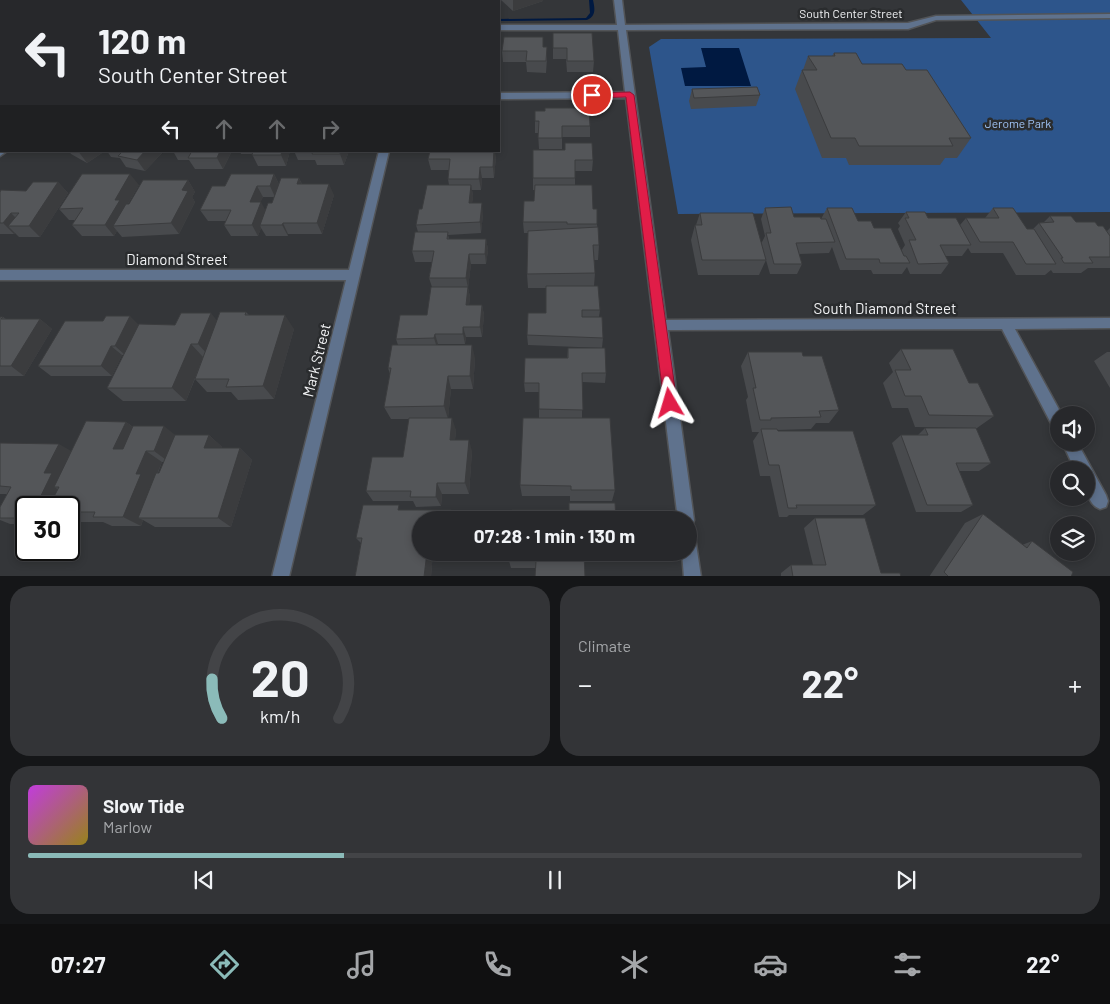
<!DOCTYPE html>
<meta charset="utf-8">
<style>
:root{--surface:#27282b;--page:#333437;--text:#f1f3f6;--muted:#a4a6a9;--line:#434447;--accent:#8bbbb9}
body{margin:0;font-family:Barlow,sans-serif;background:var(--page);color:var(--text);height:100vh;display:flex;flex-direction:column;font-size:19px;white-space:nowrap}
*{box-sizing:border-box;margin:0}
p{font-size:16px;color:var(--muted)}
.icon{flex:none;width:28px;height:28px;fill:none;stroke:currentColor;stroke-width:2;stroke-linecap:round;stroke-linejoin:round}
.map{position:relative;height:576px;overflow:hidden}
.panel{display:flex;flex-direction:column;gap:10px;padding:10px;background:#151618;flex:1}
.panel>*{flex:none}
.hud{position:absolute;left:0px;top:0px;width:500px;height:152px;box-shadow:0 2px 8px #0003,0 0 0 1px var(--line);background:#27282b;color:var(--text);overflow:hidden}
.controls{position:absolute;left:1050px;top:406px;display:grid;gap:10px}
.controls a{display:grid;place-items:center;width:45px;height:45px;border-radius:50%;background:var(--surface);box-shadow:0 2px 8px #0003,0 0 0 1px var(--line);font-size:25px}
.speed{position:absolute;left:15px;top:496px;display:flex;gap:10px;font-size:25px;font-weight:700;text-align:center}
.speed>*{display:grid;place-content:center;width:65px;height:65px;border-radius:50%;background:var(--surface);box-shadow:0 2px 8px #0003,0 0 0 1px var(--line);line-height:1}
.speed .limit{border:2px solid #111;border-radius:8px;background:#fff;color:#111}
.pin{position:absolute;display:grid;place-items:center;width:42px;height:42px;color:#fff;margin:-21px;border:2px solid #fff;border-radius:50%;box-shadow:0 1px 5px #0007}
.me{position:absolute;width:55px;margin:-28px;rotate:353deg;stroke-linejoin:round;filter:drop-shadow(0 0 4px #0008)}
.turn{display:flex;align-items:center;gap:18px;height:105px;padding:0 15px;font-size:22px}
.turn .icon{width:65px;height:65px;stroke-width:2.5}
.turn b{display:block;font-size:35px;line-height:42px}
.lanes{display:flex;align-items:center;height:48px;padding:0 15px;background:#0003;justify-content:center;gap:25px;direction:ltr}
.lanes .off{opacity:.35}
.big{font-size:38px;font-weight:700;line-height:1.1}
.panel .card{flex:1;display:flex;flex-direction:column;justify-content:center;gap:8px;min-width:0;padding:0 18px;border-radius:20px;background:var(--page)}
.panel .dial{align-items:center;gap:0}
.dial svg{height:130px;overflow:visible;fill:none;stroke:var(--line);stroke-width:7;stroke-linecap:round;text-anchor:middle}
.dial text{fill:var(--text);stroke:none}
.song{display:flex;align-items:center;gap:15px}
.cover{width:60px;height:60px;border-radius:8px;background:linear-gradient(135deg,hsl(290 70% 55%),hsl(50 70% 35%))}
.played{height:5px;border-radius:2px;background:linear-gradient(90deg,var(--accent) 30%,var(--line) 30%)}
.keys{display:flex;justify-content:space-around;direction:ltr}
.heat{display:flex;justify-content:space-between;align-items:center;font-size:28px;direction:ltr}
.panel .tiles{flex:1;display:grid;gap:10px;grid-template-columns:1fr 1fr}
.card:last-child{grid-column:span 2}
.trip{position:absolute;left:412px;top:511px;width:285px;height:50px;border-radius:25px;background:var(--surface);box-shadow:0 2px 8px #0003,0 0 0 1px var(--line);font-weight:700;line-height:50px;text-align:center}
.menu{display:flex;height:80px;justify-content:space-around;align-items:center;background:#101011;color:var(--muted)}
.menu .icon{width:35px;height:35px}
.menu .on{color:var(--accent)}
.menu b{font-size:22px;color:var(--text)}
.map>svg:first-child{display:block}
</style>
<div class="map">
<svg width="1110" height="577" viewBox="0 0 1110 577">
<rect width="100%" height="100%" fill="#343639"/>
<path fill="#2d558b" d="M961 0H1110V212L678 214 649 47 661 39 991 38Z"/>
<path fill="#001941" d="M701 48H739L751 86H685L681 68 706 67Z"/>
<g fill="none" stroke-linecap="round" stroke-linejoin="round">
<path fill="#001941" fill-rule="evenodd" d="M589 0H593C595 9 596 16 587 20L499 21V19L586 18 590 13Z
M0 19H1V21H0Z"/>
<defs>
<path id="minor" d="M614 0H622L625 25 908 23 936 16 1110 14V18L936 20 908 29 626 30 666 320 1110 318V328L1015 329 1062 415H1059V431L1054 429 1002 329 668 330 694 520 692 526 689 527V520H678L626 98 499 99V93L625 92 618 30H499V25H617Z
M0 148 1 151H7L0 156Z
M379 151H389L289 577H272L346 280H0V270H349Z
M1062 442H1077L1106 495 1108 501 1106 507 1100 509C1085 503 1086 484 1086 470H1075Z
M689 535 695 537 701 577H684L682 552H689Z"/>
</defs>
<use href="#minor" stroke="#525457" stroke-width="3"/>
<use href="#minor" fill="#5f728d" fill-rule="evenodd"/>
</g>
<path fill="#484a4d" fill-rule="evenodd" d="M0 0H43L42 1H1V3Z
M61 0H86L85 1H61Z
M199 0H224L223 1H200Z
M240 0H278V1H240Z
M340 0H359V1H341Z
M367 0H380V1H367Z
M381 0H404V1Z
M421 0H445V1H421Z
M450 0H486V1H450Z
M501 0H543V1L513 11Z
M553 33 594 61 593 72H567L566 59H553Z
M543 47 547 58 546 73 527 72 526 62H503L502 51Z
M834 53 862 64 906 70 971 138 957 158H945L940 165H849L846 158H822L795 89 802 70H803L808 56H832Z
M692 89 760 95 756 106 691 109 689 101Z
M535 121 590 126V137H562V149H539L538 133H535Z
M565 150 593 160 592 171H575V185L593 209 597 224 599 245 598 260H594L595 273 594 286 600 310 599 317 603 338 602 348 528 345 527 335 546 313V288H528L527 274 528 233H524L523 222 534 201 535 190H533V178Z
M69 151H105L87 163 71 154Z
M107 151H164L145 171 126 167 120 158 111 157Z
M173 151H232L223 169H195L189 160H178Z
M240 151H290L286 166H258L252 154H241Z
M294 151H349L344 165H317L315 160H298Z
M496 156 494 178H482L481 190H472L473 196 472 203 483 214 481 233 448 235 449 239H486L488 250 486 264H471L468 288 470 297 469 305H482L484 315 482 337H466L465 344H438V345L475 358 473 389H451L448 418 456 430 455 440 472 451 469 494H442L441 506 416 507 413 501H373L366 491 403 457 409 419H391L384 407 390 374 388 368 398 345 396 339 427 315 432 287 429 278 432 262H415L412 251 418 232 416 225 422 209 449 185 448 179 449 170H431L428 159Z
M274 174 279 184 299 178 302 184 334 195 322 234H288V236H266L261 228 258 236H231L224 225 226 221H208L200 210ZM263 197H274L272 203 265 211 260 202Z
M188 180 195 192 192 197 195 202 179 234 122 237 117 231 114 236H82L72 225 75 220H69L59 209 139 185 128 204H129Z
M58 182 68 193 40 237H19L15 233 14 234H0V192L26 191Z
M765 208 794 217 821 219 827 208 874 228 901 251 905 245 898 229 900 226 898 223 906 212 928 218 960 225 966 218H985L993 208 1027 229H1033L1039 223 1044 222 1050 216 1076 222 1098 226 1107 231 1110 228V268H1088L1081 273H1053L1051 270 1045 275H1016L1003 253H971L968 248 962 256H945L949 263 941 274H910L907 267 902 274H873L871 270H840L832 247 829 253 799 254 802 264 797 274H770L766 260 759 275H698L691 240 695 225H696L700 213 761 244 765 236 761 219Z
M246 312 249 315 294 329 274 399 238 400 231 392H207L195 379 197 374 186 401H123L107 388 124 355H122L112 376H51L38 366 139 325H175L217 321Z
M0 317H3L6 319H40L52 329 24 376H0Z
M568 348 606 373 605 383 582 382V418L615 490 612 501H570V496H522L520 485 539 418V392H525L524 383 567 358Z
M901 349 969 383 994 416 977 428H976L991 463 979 471H959L973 505 961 512H916L892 443 901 435H918L925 428H973L915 427 908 408H892L883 383 893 372 889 363Z
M748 352 803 356 839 410 829 423H816L811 429 777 430 778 431 876 505 863 515H789L787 517H779L770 476H760L753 441 759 432H752L746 400 748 397 741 366Z
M1107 352H1110V388L1094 361Z
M126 422 133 427 175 435H209L222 447V448H240L252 460 231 527H155L143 520 141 526H112L103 522H69V508H26V524H10L0 520V507L7 494H0V443L71 451ZM162 462H164L159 473H158Z
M402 510 456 519V520H421V552H433L431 577H355L361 543 356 538Z
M983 514 1022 545 1032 541 1071 577H929L965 523Z
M815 518 881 573 901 577H781V573L791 565H813L804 528Z
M510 552 585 577 535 568H511L509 561Z"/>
<path fill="#3b3c3e" d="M32 0H43L42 1H33Z
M76 0H86L85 1H77Z
M172 0H179V1H172Z
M513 0H543V1L513 11Z
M0 58H1V73H0Z
M0 80 1 81V96L0 97Z
M78 151H105L87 163Z
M145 151H164L145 171 137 160Z
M220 151H232L223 169 217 158Z
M282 151H290L286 166 281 155Z
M341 151H349L344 165 340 154Z
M494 151H495L496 156 494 178 493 167Z
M480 167 482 178 481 190 479 179Z
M130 174 139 185 126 207 113 226 117 231 114 236 105 225 115 200Z
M274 174 280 186 275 197 270 186Z
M299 178 304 189 297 184Z
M188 180 195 192 192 197 195 202 179 234 171 223 182 190Z
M58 182 68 193 40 237 29 226Z
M329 184 334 195 322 234 317 223Z
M471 185 473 196 471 214 469 203Z
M257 186 263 197 256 213 250 202Z
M261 202 267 213 260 225 261 228 258 236 252 225Z
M482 203 483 214 481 233 480 222Z
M11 213 22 224 8 226 15 233 14 234 3 223Z
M283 223 288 234V236L282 225Z
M486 239 488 250 486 264 485 254Z
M469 254 471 264 468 288 466 278Z
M468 287 470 297 468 315 466 305Z
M482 305 484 315 482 337 480 327Z
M211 313 222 327 210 357 198 344Z
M285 315 294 329 274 399 263 386Z
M130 316 140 326 125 355 115 346Z
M40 319 52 329 24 376 11 366Z
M463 327 466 337 465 344 463 334Z
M435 334 438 344 437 348 434 338Z
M191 344 203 357 186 401 172 388Z
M472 345 475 358 473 389 470 376Z
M111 346 122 355 112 376 101 366Z
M448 376 451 389 448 419 444 406Z
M452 418 456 430 454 452 450 440Z
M126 422 142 434 130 460 113 449Z
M164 426 179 438 169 462 154 451Z
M209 435 222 447 218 460 204 448Z
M469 440 472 451 469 494 465 483Z
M59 444 73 452 59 487H54L61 491 53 508H35L44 473Z
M240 448 252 460 231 527 218 518Z
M146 451 162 462 138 518 143 520 141 526 123 517 136 474Z
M437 483 442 494 441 506 436 497Z
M451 510 456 519V520H450Z
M427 552H433L431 577H424Z"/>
<path fill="#545659" stroke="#3b3c3e" d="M156 0H172V1H155Z
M553 33H592L594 61H567V48H553Z
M504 37H543V47H547L546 61H526L527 51H502Z
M0 50 1 51V58H0Z
M834 53H856L862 64H902L906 70H927L971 138H949L953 146H859L855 138H831L802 70H817L808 56H835Z
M757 87 760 95 694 98 692 89Z
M545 108H589L590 126H562V138H538L539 121H535V111H545Z
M565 143H592L593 160H575V178H533V150H565Z
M123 151H145L137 160 118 156Z
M192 151H220L217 158H188Z
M253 151H282L281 155H252Z
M313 151H341L340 154H312Z
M430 151H494L493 167H480L479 179H448L450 159H428Z
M82 174H130L115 200H120L105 225H72L83 208 59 209Z
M231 174H274L270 186H257L250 202H261L252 225H224L231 210H200L212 186H225Z
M281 178H299L297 184H329L317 223H283L282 225H260L268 203H272Z
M143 180H188L182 190 188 191 171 223 113 226 126 204H129Z
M33 182H58L29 226H8L19 213H11L3 223H0V192L1 190 26 191Z
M427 185H471L469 203H482L480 222 416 225 419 209H422Z
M535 185H592L593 209H597V224H567V222H523L524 201H534Z
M791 207 794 217H820L821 219H826L835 242 796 243 802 264H774L766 233H771L765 208Z
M827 208H852L858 221H871L874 228H891L904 256H906L910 263H880L879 259H846Z
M993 208H1013L1027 229H1034L1056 264H1026L1013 242H980L966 218H999Z
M906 212H925L928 218H956L971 245H940L949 263 918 264 909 240H916L905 218H909Z
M700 213H753L766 260H702L695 225H702Z
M1050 216H1071L1076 222H1095L1098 226H1103L1110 236V257H1089L1093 263H1064L1061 258H1063L1039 223 1054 222Z
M598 227 599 245H593L595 273 527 274 528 231Z
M415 232H448L447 239H486L485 254H469L466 278H429L434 251H412Z
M546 286H598L600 310H582V317H602L603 338 527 335 528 313H546Z
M431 287H468L466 305H482L480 327H463V334H435L434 338 396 339 400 315H427Z
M220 312H246L245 315H285L263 386 226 387 229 379H195Z
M181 313H211L198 344H191L172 388H107L139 324 175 325Z
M106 316H130L115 346H111L101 366H38L65 321H103Z
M0 317H3L1 319H40L11 366H0Z
M392 345H472L470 376H448L444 406 384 407 391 368H388Z
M568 348H605L606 373H582L583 410 539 409V383H524L525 358H568Z
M901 349H953L969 383H978L994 416 929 415 921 396H905L895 370H911Z
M748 352H802L803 356H822L839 410 819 411 821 417 771 418V420H760L753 388H756Z
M409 418H452L450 440H469L465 483H437L436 497H410L411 491H366L372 457H403Z
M523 418H610L615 490H571V486L520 485Z
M86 421 126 422 113 449H123L133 426H164L154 451H146L136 474H141L123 517H93L95 512H69V508H48L59 487H54Z
M925 428H976L991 463H956L973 505H927L901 435H928Z
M761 429H777L778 431H853L876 505H796L797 508H788L779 465H769Z
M175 435H209L204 448H240L218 518H138L156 473H159Z
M0 443 59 444 44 473H52L35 508H26V518H0V507L11 487 0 486Z
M569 503H615L616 520H511L512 510H569Z
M363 505H399L398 510H451L450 520H421V552H427L424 577H355L362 538H356Z
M983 514 1027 548 1032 541 1073 572 1071 577H949L944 572Z
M815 518H865L881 573H900L901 577H793L791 565H826Z
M510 552H584L585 577H535L536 561H509Z"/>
<path fill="#e11d48" stroke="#92132f" d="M630 92 634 95 677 403 675 407 670 409 666 407 664 403 626 97 592 98 588 95 592 93Z"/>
<g text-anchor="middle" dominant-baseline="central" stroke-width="5" stroke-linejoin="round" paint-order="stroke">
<g font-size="12" fill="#f1f2f4" stroke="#2a2c2e">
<text x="851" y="13">South Center Street</text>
</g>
<g font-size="12" fill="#a0c4f6" stroke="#2a2c2e">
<text x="1018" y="123">Jerome Park</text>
</g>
<g font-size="15" fill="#f1f2f4" stroke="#2a2c2e">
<text x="177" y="259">Diamond Street</text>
<text x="885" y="308">South Diamond Street</text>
<text transform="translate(316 360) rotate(-76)">Mark Street</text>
</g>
</g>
</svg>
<div class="controls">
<a><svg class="icon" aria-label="sound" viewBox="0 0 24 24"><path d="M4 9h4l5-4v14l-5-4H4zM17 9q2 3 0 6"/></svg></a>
<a><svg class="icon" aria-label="search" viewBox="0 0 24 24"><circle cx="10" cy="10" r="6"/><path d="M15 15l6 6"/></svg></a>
<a><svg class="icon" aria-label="layers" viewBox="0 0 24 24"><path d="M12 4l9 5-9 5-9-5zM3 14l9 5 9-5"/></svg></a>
</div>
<div class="speed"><div class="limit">30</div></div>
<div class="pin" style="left:592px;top:95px;background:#d93025"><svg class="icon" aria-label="arrive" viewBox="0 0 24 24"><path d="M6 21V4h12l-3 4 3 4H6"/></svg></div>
<svg class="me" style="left:670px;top:403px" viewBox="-20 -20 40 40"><path d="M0-17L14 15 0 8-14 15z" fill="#e11d48" stroke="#fff" stroke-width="4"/></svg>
<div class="trip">07:28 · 1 min · 130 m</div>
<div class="hud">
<div class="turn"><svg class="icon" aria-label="left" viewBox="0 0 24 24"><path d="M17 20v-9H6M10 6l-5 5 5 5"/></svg><div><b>120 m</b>South Center Street</div></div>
<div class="lanes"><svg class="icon" aria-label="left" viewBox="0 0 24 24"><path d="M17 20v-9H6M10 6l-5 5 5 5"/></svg><svg class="icon off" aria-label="ahead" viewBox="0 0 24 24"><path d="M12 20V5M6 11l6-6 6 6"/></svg><svg class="icon off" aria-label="ahead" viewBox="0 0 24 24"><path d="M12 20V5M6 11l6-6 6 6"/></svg><svg class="icon off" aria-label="right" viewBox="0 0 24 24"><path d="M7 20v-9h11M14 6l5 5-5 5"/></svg></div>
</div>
</div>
<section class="panel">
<div class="tiles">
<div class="card dial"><svg viewBox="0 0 100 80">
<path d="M14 69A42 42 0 1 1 86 69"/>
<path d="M14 69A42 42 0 0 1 8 45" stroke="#8bbbb9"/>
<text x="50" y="56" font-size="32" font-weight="700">20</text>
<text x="50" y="72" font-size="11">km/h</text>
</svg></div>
<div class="card"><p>Climate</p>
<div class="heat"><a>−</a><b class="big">22°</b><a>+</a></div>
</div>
<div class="card">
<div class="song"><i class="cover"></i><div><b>Slow Tide</b><p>Marlow</p></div></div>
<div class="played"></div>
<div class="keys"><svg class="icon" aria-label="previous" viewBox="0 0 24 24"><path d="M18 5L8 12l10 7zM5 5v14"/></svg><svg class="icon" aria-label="pause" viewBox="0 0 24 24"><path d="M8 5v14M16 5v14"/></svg><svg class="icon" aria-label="next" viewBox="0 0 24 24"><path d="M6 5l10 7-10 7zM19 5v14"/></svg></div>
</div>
</div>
</section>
<nav class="menu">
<b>07:27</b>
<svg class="icon on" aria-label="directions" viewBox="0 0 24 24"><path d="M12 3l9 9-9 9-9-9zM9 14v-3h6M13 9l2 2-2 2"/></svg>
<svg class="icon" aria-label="music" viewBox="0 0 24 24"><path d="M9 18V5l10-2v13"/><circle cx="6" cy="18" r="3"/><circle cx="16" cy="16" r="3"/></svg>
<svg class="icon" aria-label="phone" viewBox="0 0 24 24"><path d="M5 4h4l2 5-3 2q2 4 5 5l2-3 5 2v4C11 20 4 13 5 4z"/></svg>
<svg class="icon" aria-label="climate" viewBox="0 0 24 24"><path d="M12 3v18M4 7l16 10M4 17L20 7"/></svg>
<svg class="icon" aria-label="car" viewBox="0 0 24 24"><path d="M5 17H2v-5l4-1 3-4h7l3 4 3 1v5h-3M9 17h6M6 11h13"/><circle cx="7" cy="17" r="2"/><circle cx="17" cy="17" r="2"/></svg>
<svg class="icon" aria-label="filters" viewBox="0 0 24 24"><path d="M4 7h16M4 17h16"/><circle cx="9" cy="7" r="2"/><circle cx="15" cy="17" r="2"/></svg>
<b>22°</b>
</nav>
